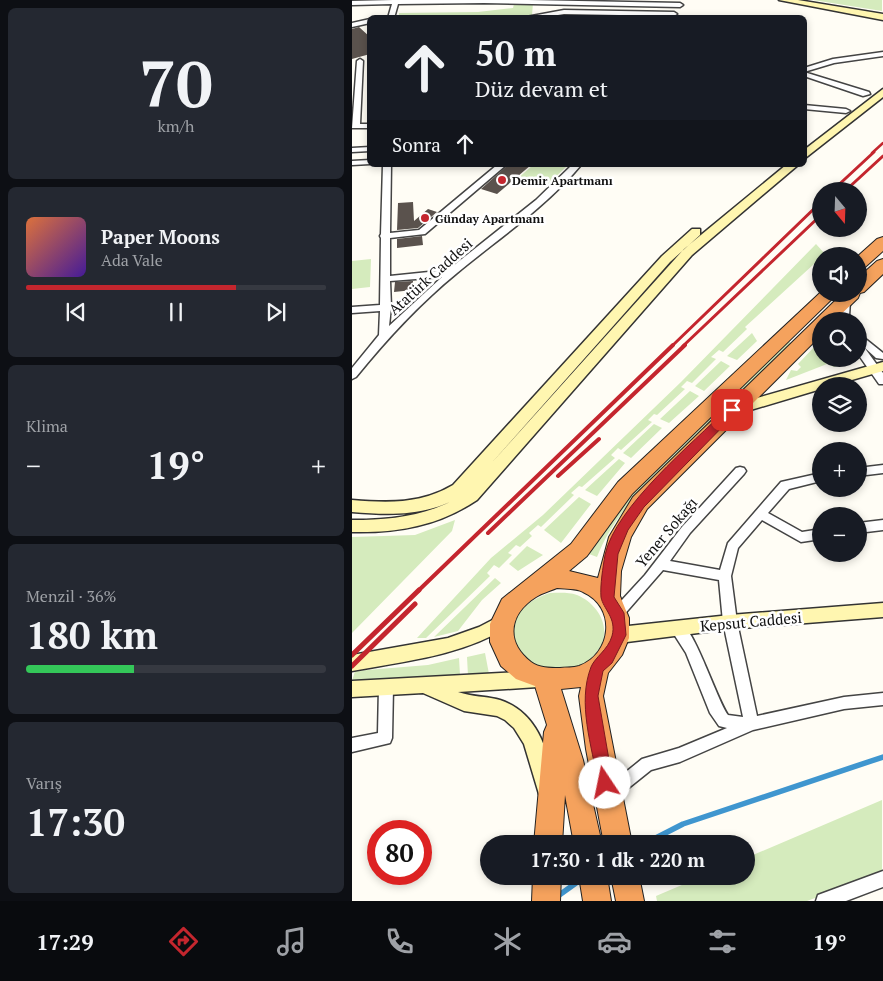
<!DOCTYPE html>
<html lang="tr">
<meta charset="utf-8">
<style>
:root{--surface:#171b24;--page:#242831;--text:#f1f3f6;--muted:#9ea1a6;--line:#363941;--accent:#c4262e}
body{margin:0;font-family:"PT Serif",serif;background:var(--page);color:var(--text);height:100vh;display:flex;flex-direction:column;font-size:19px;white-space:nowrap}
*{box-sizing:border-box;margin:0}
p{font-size:16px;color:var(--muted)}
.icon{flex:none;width:28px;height:28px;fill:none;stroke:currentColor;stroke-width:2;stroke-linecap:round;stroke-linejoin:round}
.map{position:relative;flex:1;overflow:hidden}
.details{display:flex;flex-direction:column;gap:8px;padding:8px;background:#0d0f14;width:352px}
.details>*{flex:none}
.hud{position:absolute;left:15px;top:15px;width:440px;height:152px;border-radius:8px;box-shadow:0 2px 8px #0003;background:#171b24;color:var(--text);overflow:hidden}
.needle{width:32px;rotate:161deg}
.buttons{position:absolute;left:460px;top:182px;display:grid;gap:10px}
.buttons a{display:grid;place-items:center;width:55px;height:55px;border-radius:50%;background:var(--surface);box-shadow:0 2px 8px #0003;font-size:25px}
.speed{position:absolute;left:15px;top:820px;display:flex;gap:10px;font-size:25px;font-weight:700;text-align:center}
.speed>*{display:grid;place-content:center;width:65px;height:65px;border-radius:50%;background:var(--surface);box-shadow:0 2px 8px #0003;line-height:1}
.speed .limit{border:8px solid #d22;background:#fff;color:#111}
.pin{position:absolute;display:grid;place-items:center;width:42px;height:42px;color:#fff;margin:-21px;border-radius:10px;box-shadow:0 2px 8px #0006}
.me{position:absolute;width:55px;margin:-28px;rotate:349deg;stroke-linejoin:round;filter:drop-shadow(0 0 4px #0008)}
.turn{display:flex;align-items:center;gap:18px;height:105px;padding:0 25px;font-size:22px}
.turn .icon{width:65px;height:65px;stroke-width:2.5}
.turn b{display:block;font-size:35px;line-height:42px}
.then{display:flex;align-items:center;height:48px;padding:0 25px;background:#0003;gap:10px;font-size:19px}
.big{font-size:38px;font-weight:700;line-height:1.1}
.details .widget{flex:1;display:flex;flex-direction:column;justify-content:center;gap:8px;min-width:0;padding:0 18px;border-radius:8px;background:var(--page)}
.details .dial{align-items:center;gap:0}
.dial b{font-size:65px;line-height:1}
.song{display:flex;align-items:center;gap:15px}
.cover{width:60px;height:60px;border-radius:8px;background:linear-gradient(135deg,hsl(20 70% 55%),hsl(260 70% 35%))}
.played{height:5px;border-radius:2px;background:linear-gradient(90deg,var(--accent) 70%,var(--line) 70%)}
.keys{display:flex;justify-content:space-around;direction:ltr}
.heat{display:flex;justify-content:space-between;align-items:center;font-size:28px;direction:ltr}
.charge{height:8px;border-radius:4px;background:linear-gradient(90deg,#34c759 36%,var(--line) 0)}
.trip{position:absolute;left:128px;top:835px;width:275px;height:50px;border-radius:25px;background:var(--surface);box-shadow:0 2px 8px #0003;font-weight:700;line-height:50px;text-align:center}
.tab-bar{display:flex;height:80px;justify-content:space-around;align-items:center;background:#090b0e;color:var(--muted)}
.tab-bar .icon{width:35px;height:35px}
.tab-bar .current{color:var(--accent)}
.tab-bar b{font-size:22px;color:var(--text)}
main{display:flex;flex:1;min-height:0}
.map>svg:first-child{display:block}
</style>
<main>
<section class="details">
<div class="widget dial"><b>70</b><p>km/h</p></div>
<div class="widget">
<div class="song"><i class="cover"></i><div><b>Paper Moons</b><p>Ada Vale</p></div></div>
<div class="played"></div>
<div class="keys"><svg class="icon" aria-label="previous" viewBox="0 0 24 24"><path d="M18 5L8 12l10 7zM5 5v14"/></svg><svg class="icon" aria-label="pause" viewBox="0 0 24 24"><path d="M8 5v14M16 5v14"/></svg><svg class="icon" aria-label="next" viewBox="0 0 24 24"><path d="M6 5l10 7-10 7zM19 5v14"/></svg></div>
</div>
<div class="widget"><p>Klima</p>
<div class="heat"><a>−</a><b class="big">19°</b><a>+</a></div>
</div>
<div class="widget"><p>Menzil · 36%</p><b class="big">180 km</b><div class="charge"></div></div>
<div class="widget"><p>Varış</p><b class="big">17:30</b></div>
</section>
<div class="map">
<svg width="531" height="901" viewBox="0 0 531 901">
<rect width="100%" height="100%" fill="#fffdf5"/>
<path fill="#d5ebbd" d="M461 0H530V11Z
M181 3 180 15 170 17 47 18V13L126 12 161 8 162 4Z
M181 165H211L215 166 193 187 164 180Z
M464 244 473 254 393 327 395 329 371 352 367 350 359 357 364 359 340 383 335 381 329 387 333 389 305 415 302 414 296 420 300 422 269 450 266 448 259 455 263 458 230 487 227 486 219 493 222 495 189 527 186 525 177 533 180 536 168 547 164 545 156 553 160 555 147 568 142 565 135 573 138 576 74 638H65L139 558 191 515 329 382Z
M19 259 18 287 0 289V261Z
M400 333 405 341 385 360 375 356Z
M436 341 439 343C407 374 375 405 343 436 307 472 264 508 245 557L237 554 273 502Z
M465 344H469V359H503L502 361 482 367 475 364 434 380 439 370 445 371 449 367 446 364Z
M369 361 378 366 352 391 343 386Z
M338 391 347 396 317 423 308 419Z
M302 424 310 428 279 458 271 453Z
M267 459 273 463 245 496 233 490Z
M227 497 239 504 209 543 192 530Z
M103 520 100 531 0 633V537L63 535Z
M175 546 191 555 166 571 157 564Z
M143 578 149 583 130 600 106 631 82 637Z
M198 593C207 593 216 592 225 595 245 603 260 627 248 647 241 659 232 665 219 668 161 685 133 613 198 593Z
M133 653 137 674 116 676 115 657Z
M107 658 108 675 0 681 3 671 76 665Z
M530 800V873L455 901H305L304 896 351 876H394V858Z"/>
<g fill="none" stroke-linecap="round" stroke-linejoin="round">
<path stroke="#3f96cf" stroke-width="5.5" d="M292 844 331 824 531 757
M199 901 231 878"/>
</g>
<path fill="#5a524d" d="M7 27 18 37V54L0 59V29Z
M156 165H179L145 194 129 189Z
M61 202 62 221 76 209 85 212 66 228 45 230 46 203Z
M70 236 71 245 45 248V239Z
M61 281V290L42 292 43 282Z"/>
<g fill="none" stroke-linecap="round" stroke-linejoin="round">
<defs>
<path id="street" d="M41 0H176L328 3 331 5 328 7 132 3 46 4 42 18H36L40 4 0 5V1Z
M212 10 322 12 325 14 322 16 212 14 188 18H169Z
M18 19V23L0 27V23Z
M531 52V56L482 63 452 72V68L481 59Z
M8 59 11 61 8 124H18V128H0L5 61Z
M452 72 517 92 518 94 511 96 452 76Z
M452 105 494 109 498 111 494 113 452 109Z
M18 147V151L0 152V148Z
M18 160V164L0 165V161Z
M31 165H39L38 233 67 230 145 165H154L73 234 38 238V276L96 270 184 200 220 165H229C194 207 146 239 105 273 67 304 34 340 4 377L0 379V368L27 335 28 311 0 313V307L28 305 29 238 28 236 29 234ZM90 277 37 326 39 307 38 281Z
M493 298 498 301 497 316 500 321H490L487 316 488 301Z
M506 333 531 353V359L524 358 512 347 531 373V384H527L506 354V343H508Z
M531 465V473L506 476V468Z
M388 467 392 468 394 471 392 474 338 533 318 561 368 570 376 543 429 482 469 473V481L437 489 416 513 450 532 469 529V539L449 542 410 520 386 548 379 576 385 622 405 716 492 697 531 693V705L492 709 401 730 328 762 299 770 274 790 265 801 260 803 255 801 252 796 264 780 290 759 327 748 375 728 367 726 358 713 334 653 318 628 320 624C324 623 324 622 328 623 343 629 364 698 376 715L391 717 371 622 367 580 311 570 270 617 265 619 260 617 258 613 293 575 330 527 384 468Z
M531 520V530L506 533V523Z
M34 681 39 683 41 687 40 738 38 743 0 752V738L26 733 27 687 29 683Z
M531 871V887L494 901H464L466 895Z"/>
<path id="secondary" d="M427 0H446L531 14V20Z
M531 89V97L452 159V150Z
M434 165H446L340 255 125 500C86 526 46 533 0 532V520C35 520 67 517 98 502 66 516 35 515 0 512V500C37 503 69 504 101 485L310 256 340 229H348V235L318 262 136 467 332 249Z
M531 362V371L479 386H469V389L382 415 375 410 377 406Z
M531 603V617L378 629 267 643 261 640 258 635 261 630 267 627 378 615Z
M150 615 156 617 159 622 156 627C108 656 54 661 0 671V655L96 638 127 627Z
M186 671 192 673 195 679 192 685 186 687 106 692C120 697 134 696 148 700 187 713 195 751 204 787L201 794 194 797 187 794 172 744 162 728 153 720 145 716 112 711 71 693 0 697V681Z"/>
<path id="highway" d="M531 237V251L512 268 506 270V256L525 239Z
M531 259V274L512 292 508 293 506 298 482 321H469V335L295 509 279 537 269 571 268 596 277 618V638L270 655 256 673 251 696 280 844H252L234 749 227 696 229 687 209 689 231 760 250 844H222L213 795 210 844H182L192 732 195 725 183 686 164 679 149 666 138 642V624L150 599 219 544 266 482 469 292 485 294 280 494 235 556 217 571 246 578 257 537 281 497 490 294H506V278L525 261ZM205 588C213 589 224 588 231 592 265 607 260 654 227 666 221 668 214 667 208 668 198 668 187 668 179 662 153 642 157 614 184 597 190 593 198 591 205 588Z
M181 876H209L208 901H180Z
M227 876H255L259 901H231Z
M259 876H287L292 901H264Z"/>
</defs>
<use href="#street" stroke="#444" stroke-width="3"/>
<use href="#secondary" stroke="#333" stroke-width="3"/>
<use href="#highway" stroke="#222" stroke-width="2"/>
<use href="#street" fill="#fff" fill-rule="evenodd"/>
<use href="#secondary" fill="#fff6b0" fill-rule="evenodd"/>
<use href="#highway" fill="#f5a25d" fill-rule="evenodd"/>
<path stroke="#c4262e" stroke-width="2.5" d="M520 153 531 143"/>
<path stroke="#c4262e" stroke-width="3" d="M480 191 522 152
M493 191 531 156
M320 346 469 202
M331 346 469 215"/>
<path stroke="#c4262e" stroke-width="4" d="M206 476 247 439
M136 533 333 345
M66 591 321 345"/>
<path stroke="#c4262e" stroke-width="5" d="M0 655 67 590
M0 666 63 604"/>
</g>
<path fill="#c4262e" stroke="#7f191e" d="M380 406 384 408V413L292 507 276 530 266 554 262 597 272 613 274 635 260 663 251 671 246 696 261 783 259 788 253 790 248 788 246 783C240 746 225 703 239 667 243 657 256 650 260 636 265 618 251 609 249 597 248 585 251 567 253 555 263 507 341 443 376 408Z"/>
<g fill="#c4262e" stroke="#fff" stroke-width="2">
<circle cx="150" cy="180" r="5"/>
<circle cx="73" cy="218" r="5"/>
</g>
<g text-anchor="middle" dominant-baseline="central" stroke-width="5" stroke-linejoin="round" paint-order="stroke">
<g font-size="12" font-weight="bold" fill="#111" stroke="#fff" text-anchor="start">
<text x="160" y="180">Demir Apartmanı</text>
<text x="83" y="218">Günday Apartmanı</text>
</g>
<g font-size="15" fill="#111" stroke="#fff">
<text transform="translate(78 276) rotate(-42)">Atatürk Caddesi</text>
<text transform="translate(314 532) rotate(-50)">Yener Sokağı</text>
<text transform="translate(399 621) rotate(-5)">Kepsut Caddesi</text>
</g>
</g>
</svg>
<div class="buttons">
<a><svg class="needle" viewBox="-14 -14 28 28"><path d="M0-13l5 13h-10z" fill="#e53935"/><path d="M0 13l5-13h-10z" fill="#9ea1a6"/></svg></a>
<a><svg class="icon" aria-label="sound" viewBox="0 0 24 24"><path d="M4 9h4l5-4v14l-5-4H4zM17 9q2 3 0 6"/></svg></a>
<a><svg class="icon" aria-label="search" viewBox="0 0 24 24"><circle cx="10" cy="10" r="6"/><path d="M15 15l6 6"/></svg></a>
<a><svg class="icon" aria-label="layers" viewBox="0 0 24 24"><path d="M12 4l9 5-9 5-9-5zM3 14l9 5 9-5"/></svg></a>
<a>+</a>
<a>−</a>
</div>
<div class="speed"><div class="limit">80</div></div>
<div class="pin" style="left:380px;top:410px;background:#d93025"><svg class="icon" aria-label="arrive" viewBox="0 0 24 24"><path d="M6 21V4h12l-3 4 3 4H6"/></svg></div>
<svg class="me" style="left:253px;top:783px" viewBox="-20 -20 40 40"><circle r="19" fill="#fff"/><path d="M0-13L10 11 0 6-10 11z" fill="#c4262e"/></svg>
<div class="trip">17:30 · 1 dk · 220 m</div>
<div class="hud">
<div class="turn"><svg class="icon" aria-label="ahead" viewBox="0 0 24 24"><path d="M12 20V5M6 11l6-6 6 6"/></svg><div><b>50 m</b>Düz devam et</div></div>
<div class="then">Sonra<svg class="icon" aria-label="ahead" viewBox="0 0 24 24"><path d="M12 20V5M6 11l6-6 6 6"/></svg></div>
</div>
</div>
</main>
<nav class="tab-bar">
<b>17:29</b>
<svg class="icon current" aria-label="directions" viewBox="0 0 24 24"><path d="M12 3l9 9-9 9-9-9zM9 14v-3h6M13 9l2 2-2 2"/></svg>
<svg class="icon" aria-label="music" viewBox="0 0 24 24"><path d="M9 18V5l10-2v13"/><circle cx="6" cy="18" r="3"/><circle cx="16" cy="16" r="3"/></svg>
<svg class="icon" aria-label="phone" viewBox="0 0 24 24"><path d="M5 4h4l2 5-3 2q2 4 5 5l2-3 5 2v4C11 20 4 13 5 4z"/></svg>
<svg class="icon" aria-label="climate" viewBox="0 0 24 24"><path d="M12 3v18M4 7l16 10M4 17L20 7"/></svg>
<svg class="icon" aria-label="car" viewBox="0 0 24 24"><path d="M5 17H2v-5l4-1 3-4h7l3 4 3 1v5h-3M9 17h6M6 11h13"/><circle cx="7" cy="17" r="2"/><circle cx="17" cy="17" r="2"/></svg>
<svg class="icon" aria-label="filters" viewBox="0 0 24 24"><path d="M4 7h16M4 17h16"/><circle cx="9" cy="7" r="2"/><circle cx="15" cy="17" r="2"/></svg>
<b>19°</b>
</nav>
